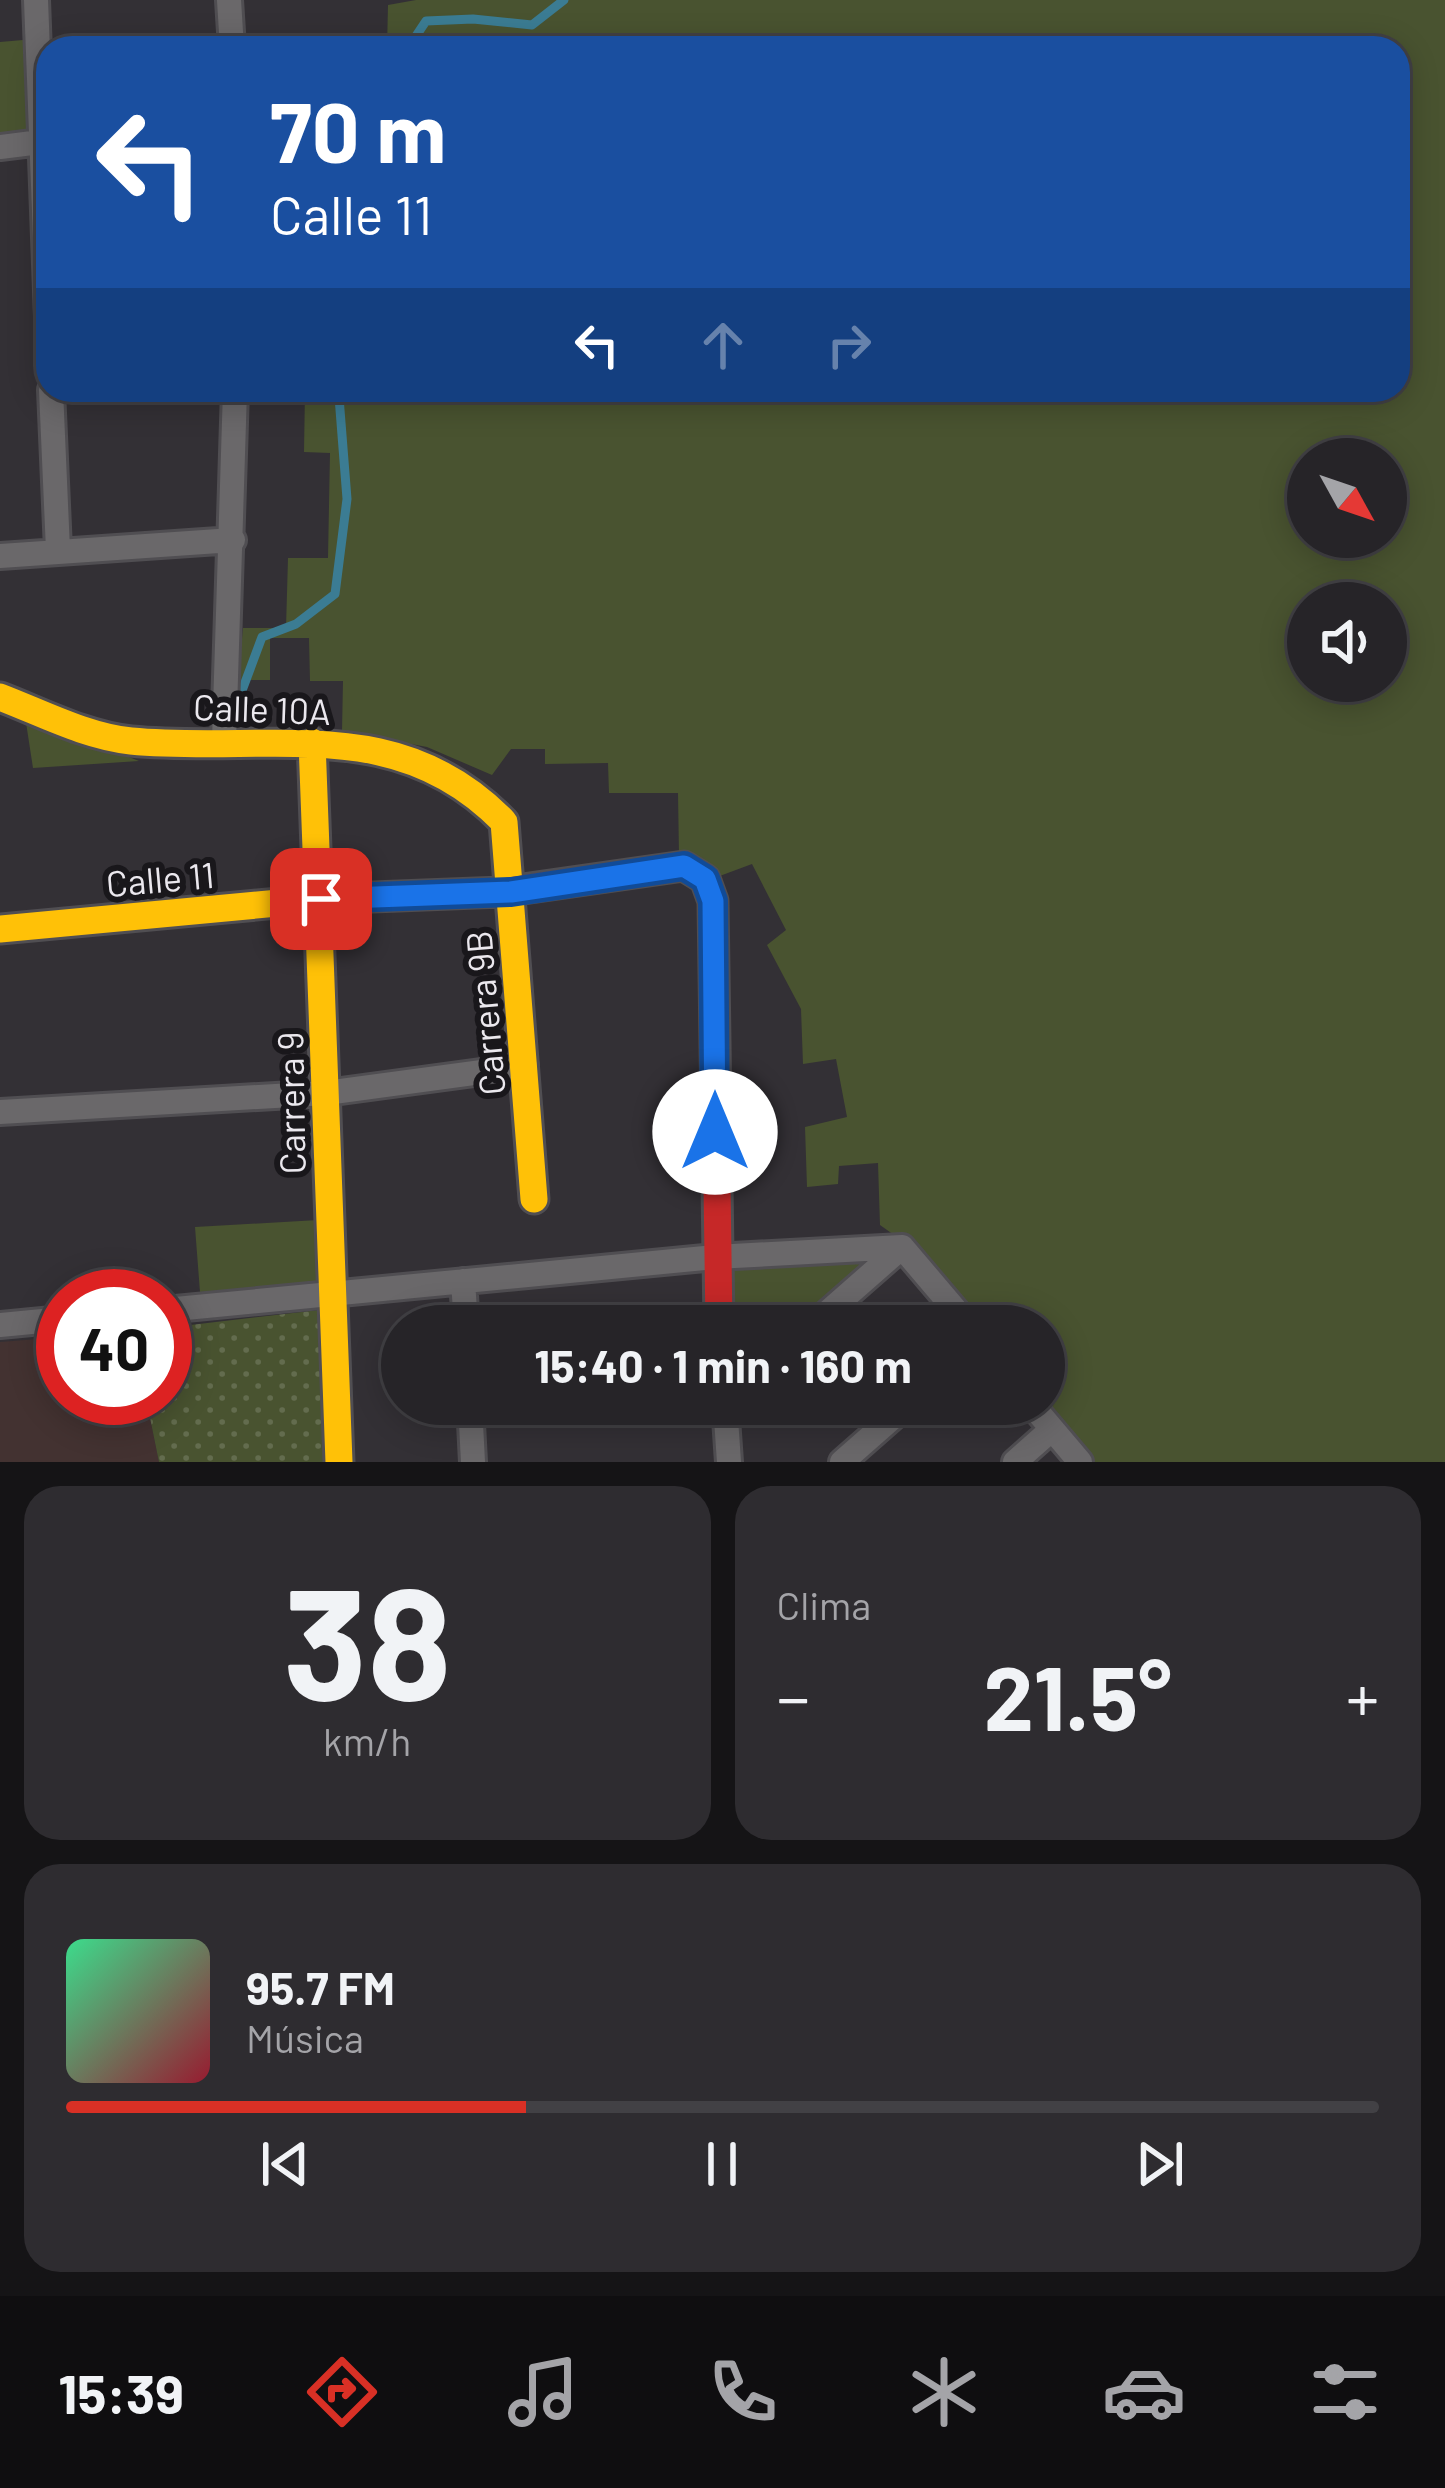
<!DOCTYPE html>
<html lang="es">
<meta charset="utf-8">
<style>
:root{--surface:#262428;--page:#2e2c30;--text:#f1f3f6;--muted:#a4a4a8;--line:#424145;--accent:#d93025}
body{margin:0;font-family:Barlow,sans-serif;background:var(--page);color:var(--text);height:100vh;display:flex;flex-direction:column;font-size:45px;white-space:nowrap}
*{box-sizing:border-box;margin:0}
p{font-size:39px;color:var(--muted)}
.icon{flex:none;width:66px;height:66px;fill:none;stroke:currentColor;stroke-width:2;stroke-linecap:round;stroke-linejoin:round}
.map{position:relative;height:1462px;overflow:hidden}
.drawer{display:flex;flex-direction:column;gap:24px;padding:24px;background:#151416;flex:1}
.drawer>*{flex:none}
.hud{position:absolute;left:36px;top:36px;width:1374px;height:366px;border-radius:36px;box-shadow:0 6px 30px #0003,0 0 0 3px var(--line);background:#1a4fa0;color:#fff;overflow:hidden}
.needle{width:78px;rotate:130deg}
.controls{position:absolute;left:1287px;top:438px;display:grid;gap:24px}
.controls a{display:grid;place-items:center;width:120px;height:120px;border-radius:50%;background:var(--surface);box-shadow:0 6px 30px #0003,0 0 0 3px var(--line);font-size:60px}
.speed{position:absolute;left:36px;top:1269px;display:flex;gap:24px;font-size:60px;font-weight:700;text-align:center}
.speed>*{display:grid;place-content:center;width:156px;height:156px;border-radius:50%;background:var(--surface);box-shadow:0 6px 30px #0003,0 0 0 3px var(--line);line-height:1}
.speed .limit{border:18px solid #d22;background:#fff;color:#111}
.pin{position:absolute;display:grid;place-items:center;width:102px;height:102px;color:#fff;margin:-51px;border-radius:24px;box-shadow:0 6px 18px #0006}
.me{position:absolute;width:132px;margin:-66px;rotate:0deg;stroke-linejoin:round;filter:drop-shadow(0 0 9px #0008)}
.turn{display:flex;align-items:center;gap:42px;height:252px;padding:0 36px;font-size:54px}
.turn .icon{width:156px;height:156px;stroke-width:2.5}
.turn b{display:block;font-size:84px;line-height:102px}
.lanes{display:flex;align-items:center;height:114px;padding:0 36px;background:#0003;justify-content:center;gap:60px;direction:ltr}
.lanes .off{opacity:.35}
.big{font-size:90px;font-weight:700;line-height:1.1}
.drawer .tile{flex:1;display:flex;flex-direction:column;justify-content:center;gap:18px;min-width:0;padding:0 42px;border-radius:36px;background:var(--page)}
.drawer .dial{align-items:center;gap:0}
.dial b{font-size:156px;line-height:1}
.song{display:flex;align-items:center;gap:36px}
.cover{width:144px;height:144px;border-radius:18px;background:linear-gradient(135deg,hsl(150 70% 55%),hsl(350 70% 35%))}
.played{height:12px;border-radius:6px;background:linear-gradient(90deg,var(--accent) 35%,var(--line) 35%)}
.keys{display:flex;justify-content:space-around;direction:ltr}
.heat{display:flex;justify-content:space-between;align-items:center;font-size:66px;direction:ltr}
.drawer .tiles{flex:1;display:grid;gap:24px;grid-template-columns:1fr 1fr}
.tile:last-child{grid-column:span 2}
.trip{position:absolute;left:381px;top:1305px;width:684px;height:120px;border-radius:60px;background:var(--surface);box-shadow:0 6px 30px #0003,0 0 0 3px var(--line);font-weight:700;line-height:120px;text-align:center}
.tab-bar{display:flex;height:192px;justify-content:space-around;align-items:center;background:#0f0e10;color:var(--muted)}
.tab-bar .icon{width:84px;height:84px}
.tab-bar .current{color:var(--accent)}
.tab-bar b{font-size:54px;color:var(--text)}
.map>svg:first-child{display:block}
</style>
<div class="map">
<svg width="1445" height="1462" viewBox="0 0 1445 1462">
<defs>
<pattern id="park-dots" width="8" height="8" patternUnits="userSpaceOnUse" patternTransform="scale(3)"><rect width="8" height="8" fill="#495330"/><path d="M2 2h.1M6 6h.1" fill="none" stroke="#636c4e" stroke-width="1.8" stroke-linecap="round"/></pattern>
</defs>
<rect width="100%" height="100%" fill="#333035"/>
<path fill="#433231" d="M63 1337V1398H146L159 1462H0V1342Z"/>
<path fill="#495330" fill-rule="evenodd" d="M416 0H1445V1462H1093L1044 1404V1326H980L925 1257 880 1225 878 1163 839 1166 838 1184 807 1187 805 1127 847 1117 836 1059 803 1064 801 1009 767 945 786 930 752 864 717 877 679 855 678 793H609L608 763 545 764V749H511L492 775 427 747 342 731 343 681H310L309 638H270V680H238L243 628H286L288 558H328L330 453 304 452 305 390H1398V48H387L388 5ZM1308 459H1386V537H1308ZM1308 603H1386V681H1308Z
M23 40 29 130 0 133V42Z
M25 716 139 761 33 768Z
M318 1220 320 1285 200 1292 195 1227Z
M886 1254 802 1326H727L722 1265Z"/>
<path fill="url(#park-dots)" d="M319 1310 328 1462H159L146 1398H165V1328Z"/>
<g fill="none" stroke-linecap="round" stroke-linejoin="round">
<path stroke="#3b7c93" stroke-width="9" d="M408 48 426 21 473 19 532 25 564 0
M234 712 262 637 296 624 335 594 347 499 339 397 343 390"/>
<defs>
<path id="street" d="M36 0 48 317
M229 0 232 48
M0 147 48 141
M51 390 58 550
M0 556 233 540
M224 741 235 390
M0 1112 326 1093 525 1066
M902 1247 969 1326
M463 1281 466 1326
M165 1310 715 1257 902 1247
M0 1325 63 1319
M812 1326 902 1247
M470 1404 473 1462
M725 1404 729 1462
M1031 1404 1080 1462
M842 1462 908 1404
M1015 1462 1051 1430"/>
<path id="slow" d="M0 697C42 713 85 736 131 741 268 754 397 711 504 822L534 1199
M312 742 339 1462
M0 929 321 899 502 892"/>
<path id="jam" d="M502 892 684 866 705 879 713 901 719 1326"/>
</defs>
<use href="#street" stroke="#504e52" stroke-width="30"/>
<use href="#slow" stroke="#504e52" stroke-width="33"/>
<use href="#jam" stroke="#504e52" stroke-width="33"/>
<use href="#street" stroke="#6a686a" stroke-width="24"/>
<use href="#slow" stroke="#ffc107" stroke-width="27"/>
<use href="#jam" stroke="#c62828" stroke-width="27"/>
</g>
<g fill="none" stroke-linecap="round" stroke-linejoin="round">
<defs>
<path id="route" d="M321 899 511 892 684 866 705 879 713 901 715 1132"/>
</defs>
<use href="#route" stroke="#114b97" stroke-width="30"/>
<use href="#route" stroke="#1a73e8" stroke-width="21"/>
</g>
<g text-anchor="middle" dominant-baseline="central" stroke-width="12" stroke-linejoin="round" paint-order="stroke">
<g font-size="36" fill="#ebe8ee" stroke="#19171b">
<text transform="translate(262 708) rotate(2)">Calle 10A</text>
<text transform="translate(160 878) rotate(-5)">Calle 11</text>
<text transform="translate(484 1013) rotate(-95)">Carrera 9B</text>
<text transform="translate(290 1103) rotate(-91)">Carrera 9</text>
</g>
</g>
</svg>
<div class="controls">
<a><svg class="needle" viewBox="-14 -14 28 28"><path d="M0-13l5 13h-10z" fill="#e53935"/><path d="M0 13l5-13h-10z" fill="#a4a4a8"/></svg></a>
<a><svg class="icon" aria-label="sound" viewBox="0 0 24 24"><path d="M4 9h4l5-4v14l-5-4H4zM17 9q2 3 0 6"/></svg></a>
</div>
<div class="speed"><div class="limit">40</div></div>
<div class="pin" style="left:321px;top:899px;background:#d93025"><svg class="icon" aria-label="arrive" viewBox="0 0 24 24"><path d="M6 21V4h12l-3 4 3 4H6"/></svg></div>
<svg class="me" style="left:715px;top:1132px" viewBox="-20 -20 40 40"><circle r="19" fill="#fff"/><path d="M0-13L10 11 0 6-10 11z" fill="#1a73e8"/></svg>
<div class="trip">15:40 · 1 min · 160 m</div>
<div class="hud">
<div class="turn"><svg class="icon" aria-label="left" viewBox="0 0 24 24"><path d="M17 20v-9H6M10 6l-5 5 5 5"/></svg><div><b>70 m</b>Calle 11</div></div>
<div class="lanes"><svg class="icon" aria-label="left" viewBox="0 0 24 24"><path d="M17 20v-9H6M10 6l-5 5 5 5"/></svg><svg class="icon off" aria-label="ahead" viewBox="0 0 24 24"><path d="M12 20V5M6 11l6-6 6 6"/></svg><svg class="icon off" aria-label="right" viewBox="0 0 24 24"><path d="M7 20v-9h11M14 6l5 5-5 5"/></svg></div>
</div>
</div>
<section class="drawer">
<div class="tiles">
<div class="tile dial"><b>38</b><p>km/h</p></div>
<div class="tile"><p>Clima</p>
<div class="heat"><a>−</a><b class="big">21.5°</b><a>+</a></div>
</div>
<div class="tile">
<div class="song"><i class="cover"></i><div><b>95.7 FM</b><p>Música</p></div></div>
<div class="played"></div>
<div class="keys"><svg class="icon" aria-label="previous" viewBox="0 0 24 24"><path d="M18 5L8 12l10 7zM5 5v14"/></svg><svg class="icon" aria-label="pause" viewBox="0 0 24 24"><path d="M8 5v14M16 5v14"/></svg><svg class="icon" aria-label="next" viewBox="0 0 24 24"><path d="M6 5l10 7-10 7zM19 5v14"/></svg></div>
</div>
</div>
</section>
<nav class="tab-bar">
<b>15:39</b>
<svg class="icon current" aria-label="directions" viewBox="0 0 24 24"><path d="M12 3l9 9-9 9-9-9zM9 14v-3h6M13 9l2 2-2 2"/></svg>
<svg class="icon" aria-label="music" viewBox="0 0 24 24"><path d="M9 18V5l10-2v13"/><circle cx="6" cy="18" r="3"/><circle cx="16" cy="16" r="3"/></svg>
<svg class="icon" aria-label="phone" viewBox="0 0 24 24"><path d="M5 4h4l2 5-3 2q2 4 5 5l2-3 5 2v4C11 20 4 13 5 4z"/></svg>
<svg class="icon" aria-label="climate" viewBox="0 0 24 24"><path d="M12 3v18M4 7l16 10M4 17L20 7"/></svg>
<svg class="icon" aria-label="car" viewBox="0 0 24 24"><path d="M5 17H2v-5l4-1 3-4h7l3 4 3 1v5h-3M9 17h6M6 11h13"/><circle cx="7" cy="17" r="2"/><circle cx="17" cy="17" r="2"/></svg>
<svg class="icon" aria-label="filters" viewBox="0 0 24 24"><path d="M4 7h16M4 17h16"/><circle cx="9" cy="7" r="2"/><circle cx="15" cy="17" r="2"/></svg>
</nav>
